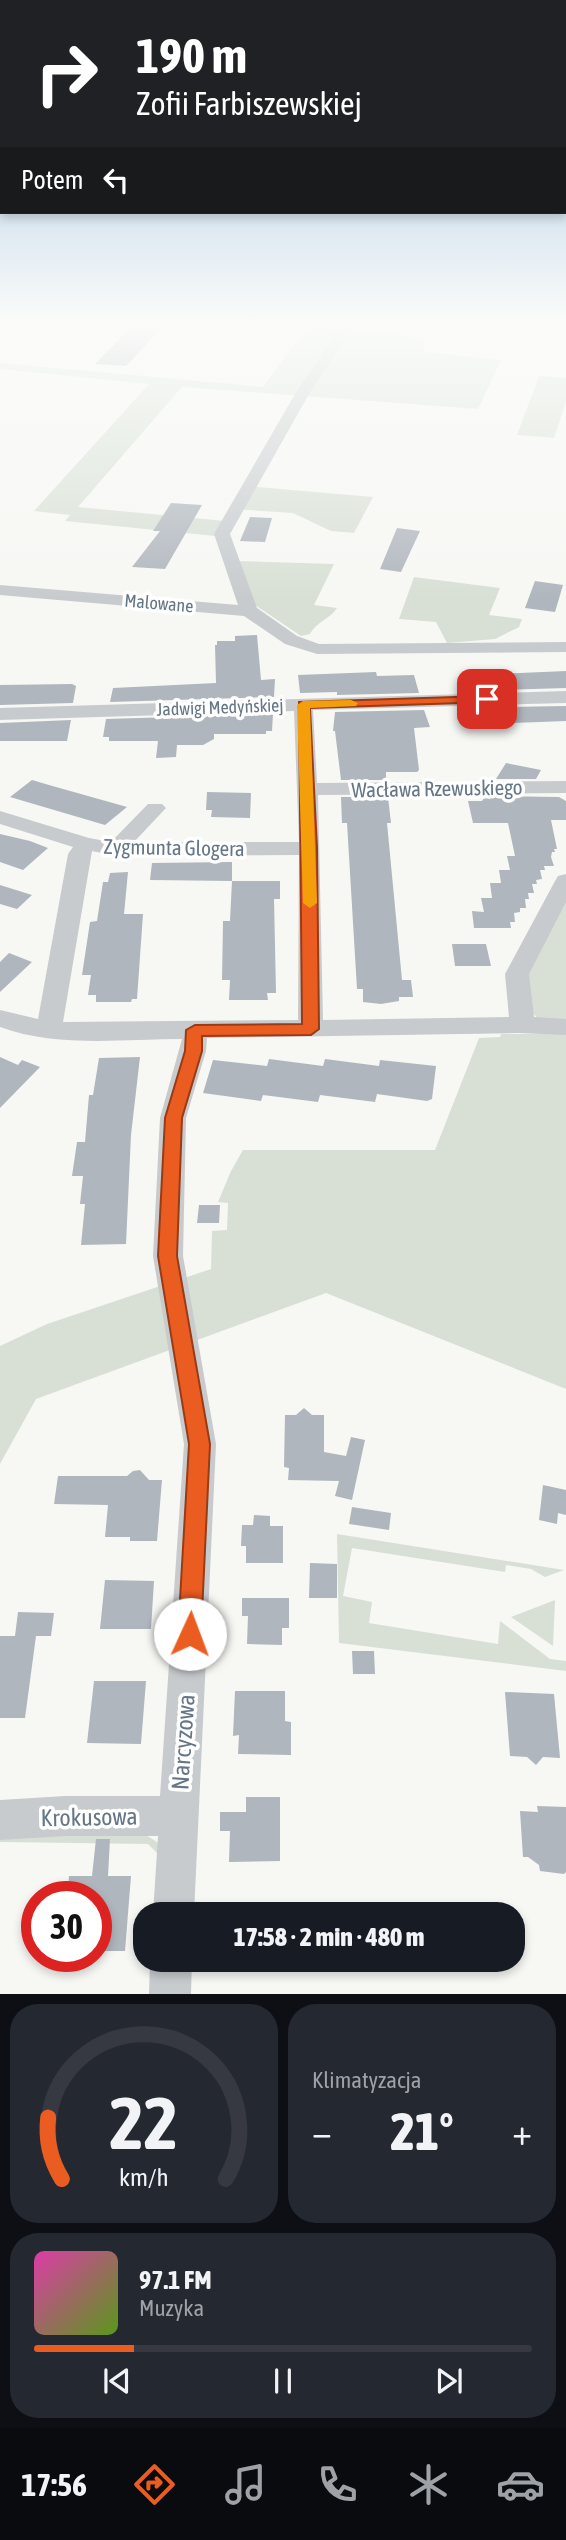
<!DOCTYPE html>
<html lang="pl">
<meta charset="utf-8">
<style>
:root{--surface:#171b24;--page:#242831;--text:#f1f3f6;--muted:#9ea1a6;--line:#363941;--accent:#eb5c21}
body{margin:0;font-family:"Asap Condensed",sans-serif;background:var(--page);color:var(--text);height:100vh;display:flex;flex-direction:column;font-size:26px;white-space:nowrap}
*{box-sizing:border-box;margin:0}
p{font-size:23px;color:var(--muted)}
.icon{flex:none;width:38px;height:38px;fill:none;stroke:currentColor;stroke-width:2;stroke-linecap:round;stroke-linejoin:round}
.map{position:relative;height:1994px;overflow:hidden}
.side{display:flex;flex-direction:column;gap:10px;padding:10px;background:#0d0f14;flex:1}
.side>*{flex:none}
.banner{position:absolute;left:0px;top:0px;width:567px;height:214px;box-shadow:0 4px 10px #0003;background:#202124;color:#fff;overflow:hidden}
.speed{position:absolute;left:21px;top:1881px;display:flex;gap:14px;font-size:35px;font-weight:700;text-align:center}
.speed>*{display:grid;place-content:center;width:91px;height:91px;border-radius:50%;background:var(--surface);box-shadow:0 4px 10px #0003;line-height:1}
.speed .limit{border:10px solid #d22;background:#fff;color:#111}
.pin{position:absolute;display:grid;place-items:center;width:60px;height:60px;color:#fff;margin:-30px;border-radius:14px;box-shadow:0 4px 10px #0006}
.me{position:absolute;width:77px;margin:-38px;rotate:2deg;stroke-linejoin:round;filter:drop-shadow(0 0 5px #0008)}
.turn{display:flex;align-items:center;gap:24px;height:147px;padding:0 21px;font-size:32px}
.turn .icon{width:91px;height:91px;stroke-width:2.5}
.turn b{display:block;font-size:49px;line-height:60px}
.then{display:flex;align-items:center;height:66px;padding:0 21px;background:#0003;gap:14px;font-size:26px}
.big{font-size:52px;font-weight:800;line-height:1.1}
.side .tile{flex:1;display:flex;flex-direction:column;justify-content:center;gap:10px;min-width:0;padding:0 24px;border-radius:28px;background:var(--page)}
.side .dial{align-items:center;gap:0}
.dial svg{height:182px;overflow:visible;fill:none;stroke:var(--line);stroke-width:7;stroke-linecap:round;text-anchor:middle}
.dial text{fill:var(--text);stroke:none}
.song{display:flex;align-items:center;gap:21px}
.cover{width:84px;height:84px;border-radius:10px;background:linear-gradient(135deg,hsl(320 70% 55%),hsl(90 70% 35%))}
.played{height:7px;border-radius:4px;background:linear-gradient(90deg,var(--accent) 20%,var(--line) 20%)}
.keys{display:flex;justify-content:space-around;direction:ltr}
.heat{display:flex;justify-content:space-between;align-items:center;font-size:38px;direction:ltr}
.side .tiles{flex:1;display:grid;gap:10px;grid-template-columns:1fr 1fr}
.tile:last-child{grid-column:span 2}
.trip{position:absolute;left:133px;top:1902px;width:392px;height:70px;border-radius:28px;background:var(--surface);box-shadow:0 4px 10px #0003;font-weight:800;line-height:70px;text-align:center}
.menu{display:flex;height:112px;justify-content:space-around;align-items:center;background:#090b0e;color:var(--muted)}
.menu .icon{width:49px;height:49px}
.menu .on{color:var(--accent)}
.menu b{font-size:32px;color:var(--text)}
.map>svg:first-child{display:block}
</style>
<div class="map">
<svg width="566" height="1994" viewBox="0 0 566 1994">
<rect width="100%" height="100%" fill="#f7f8f4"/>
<path fill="#d8e0d5" d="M311 321H342L337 330C367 327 395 331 423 340L425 352 501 360 478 409 182 387 78 507 225 521 215 536 65 521 70 515 34 511 149 384 0 369V363L263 387Z
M539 376 566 378V402L554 438 517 435Z
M245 486 373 497 354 533 331 531 293 513 233 509Z
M237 561 334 564 314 605 337 608C330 619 317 621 310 634L301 636 255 605Z
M414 577 500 588 489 615 522 619 519 627 495 639 447 643 436 622 399 619Z
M566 901V1020L537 1018C507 982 547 933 566 901Z
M501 1034H566V1389L326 1293 36 1399 0 1464V1346L47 1324 211 1269 212 1231 227 1230 228 1203 218 1202 231 1171 243 1150H435L479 1038 500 1037Z
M337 1534 564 1570 545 1577 531 1569 506 1565 505 1572 352 1548 343 1596 372 1602 369 1623 498 1644 500 1621 550 1659 566 1661V1671L339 1643Z
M555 1600 553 1646 511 1617Z
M138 1830 157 1842 164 1852 158 1854 148 1844 0 1842V1833Z"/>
<path fill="#afb6bd" d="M137 321H168L126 366 95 364Z
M171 503 202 505 165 569 132 567 160 531H153Z
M250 517 272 518 265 542 240 541Z
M397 528 420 531 401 572 380 569Z
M535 581 563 585 555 612 525 608Z
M257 635 261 680 275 679 274 697 110 702 113 688 216 683 215 645H217V641H235V636Z
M566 671V688L501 690 495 674Z
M376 672 377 676 414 675 419 693 337 695V692L300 693 298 675Z
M72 684 76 686 73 703 0 705V685Z
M566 706V721L513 723 507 707Z
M424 710 430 727 414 728 419 770 417 772H386V780H341L335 731H333L335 712Z
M273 714 272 731H266V734H214V739L203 745H177L176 757 156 758 158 741H109V737H103L106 719Z
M71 720 67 741H0V723Z
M506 763 541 770 536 779H496Z
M32 780 49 785 127 807 105 825 10 797Z
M207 792 251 793 250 818 211 817 212 810H206Z
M485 796 559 797 566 801V820H551L557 849H554L555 852H552L551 857 554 866H544L545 870H540L542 879 536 880 537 884H532L534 893H528L529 899H525L526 908H520V912L514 913 515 922H510L511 928H474L472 911 484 912 481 898H492L490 883H501L499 870H510L507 856H515L508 823H473L468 801H482Z
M341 797H388L391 823H387L402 980H411L413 997H399V1001L381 1004 363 1002V989H357L347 823H342Z
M0 834 30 841 48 848 23 870 0 862Z
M232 862V881H280V899H274L276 993H267L268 1000H229L230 980H222L223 921H230L232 881 150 880 152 863Z
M128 872 124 914H143L137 999H132L131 1002H96V995H88L91 975H82L90 922 97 921 103 882H108L110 873Z
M0 885 32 895 17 909 0 904Z
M452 944H486L491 966H455Z
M9 953 32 962 0 992V962Z
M0 1057 18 1065 22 1060 40 1067 0 1108Z
M140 1057 131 1135 126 1244 81 1245 85 1204H80L83 1176H72L77 1142H85L89 1095H93L99 1058Z
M269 1059 323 1066 325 1059 379 1066 380 1060 436 1066 432 1099 427 1101 377 1094 375 1102 320 1095 318 1102 263 1095 261 1101 203 1093 213 1060 267 1066Z
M199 1205H220L219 1223H197Z
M304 1408 312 1415H324V1452L346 1456 351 1437 365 1440 352 1500 335 1496 339 1481 288 1480 289 1468 284 1467 285 1415H296Z
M140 1470 149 1480H162L157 1541H130V1537H105L108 1505 54 1504 58 1476H127L133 1471Z
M543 1485 566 1490V1515L558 1513 557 1524 539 1520Z
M352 1507 391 1513 389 1530 349 1524Z
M254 1515 270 1516V1526H283V1563H246V1546H241L242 1525H253Z
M310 1563 337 1564V1598H309Z
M105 1580 154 1581 151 1629H100Z
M242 1598H289V1628H282V1645L247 1644 248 1616H242Z
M18 1612 54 1613 51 1636H36L25 1718H0V1636H15Z
M352 1651H374L375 1674H353Z
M94 1681H146L141 1744 87 1743Z
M235 1691H285V1721L291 1722V1755L238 1754 239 1735 233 1736Z
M505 1692 554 1694 560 1758 543 1757 536 1765 527 1757 510 1756Z
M246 1797H280V1861L229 1862 230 1831H220V1812H246Z
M537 1806 566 1807V1872L564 1874 540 1871 539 1865 528 1857H523L520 1811 538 1812Z
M96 1839H110L108 1876H131L125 1951H96V1897H67L69 1876H92Z"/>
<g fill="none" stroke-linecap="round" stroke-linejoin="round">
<path fill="#c7cbce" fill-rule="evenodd" d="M344 321H356L309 394 230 534 257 608 297 636 319 644 566 642V652L317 654 285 644 244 616 0 595V585L238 605 214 534 295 394Z
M566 691V703L313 710 317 783 566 781V793L318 795 323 1020 509 1017 505 974 555 881 558 876 566 874V902L529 974 534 1017 566 1019V1035L518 1033 207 1038 206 1051 186 1118 183 1256 216 1444 194 1914H153L158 1836H65L0 1840V1800L65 1796H160L184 1444 153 1256 160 1118 182 1039C123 1039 56 1048 0 1027V1010L38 1019 68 854 73 847 0 824V811L89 838 111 842 148 804H162L166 808 134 842H299L294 711 0 720V708ZM92 851 116 856 299 855 298 1020 63 1022Z
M150 1960H192L191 1994H149Z"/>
</g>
<linearGradient id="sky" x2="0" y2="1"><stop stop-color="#97bdde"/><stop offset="0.54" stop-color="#fbfcfa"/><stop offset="1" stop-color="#fbfcfa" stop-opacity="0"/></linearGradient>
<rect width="566" height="600" fill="url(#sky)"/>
<path fill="#eb5c21" stroke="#993c15" stroke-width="2" d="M487 696 492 697V702L310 708 317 848 319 1029 311 1035 202 1036V1051L182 1118 177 1256 210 1444 201 1634 198 1641 190 1645 181 1641 178 1634 189 1444 158 1256 165 1118 185 1051 186 1030 195 1025 302 1024 299 702Z"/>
<path fill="#f59e0b" d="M351 700 358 703 356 706 310 708 317 903 310 908 303 903 297 705 303 701Z"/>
<g text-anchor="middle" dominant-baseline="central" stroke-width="7" stroke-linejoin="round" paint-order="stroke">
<g font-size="18" fill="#657687" stroke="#fff">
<text transform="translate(159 603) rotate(5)">Malowane</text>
<text transform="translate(220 707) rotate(-2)">Jadwigi Medyńskiej</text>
</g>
<g font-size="21" fill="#657687" stroke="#fff">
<text transform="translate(437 788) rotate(-1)">Wacława Rzewuskiego</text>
<text transform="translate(174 847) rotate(1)">Zygmunta Glogera</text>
</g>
<g font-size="24" fill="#657687" stroke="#fff">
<text transform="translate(183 1742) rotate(-86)">Narcyzowa</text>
<text transform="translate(89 1817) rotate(-1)">Krokusowa</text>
</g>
</g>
</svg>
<div class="speed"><div class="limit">30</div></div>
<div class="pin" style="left:487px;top:699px;background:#d93025"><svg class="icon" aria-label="arrive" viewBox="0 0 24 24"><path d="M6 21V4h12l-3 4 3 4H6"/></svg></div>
<svg class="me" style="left:190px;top:1634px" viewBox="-20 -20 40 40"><circle r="19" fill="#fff"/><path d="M0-13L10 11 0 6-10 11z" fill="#eb5c21"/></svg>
<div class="trip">17:58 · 2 min · 480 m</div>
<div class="banner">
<div class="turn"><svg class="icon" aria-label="right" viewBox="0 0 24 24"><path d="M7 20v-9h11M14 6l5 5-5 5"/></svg><div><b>190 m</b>Zofii Farbiszewskiej</div></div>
<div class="then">Potem<svg class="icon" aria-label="left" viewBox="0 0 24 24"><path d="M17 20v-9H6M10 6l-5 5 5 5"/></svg></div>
</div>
</div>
<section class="side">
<div class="tiles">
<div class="tile dial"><svg viewBox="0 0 100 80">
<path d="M14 69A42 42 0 1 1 86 69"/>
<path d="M14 69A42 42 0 0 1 8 42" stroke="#eb5c21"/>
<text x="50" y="56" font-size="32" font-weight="700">22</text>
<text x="50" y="72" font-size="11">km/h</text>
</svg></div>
<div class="tile"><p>Klimatyzacja</p>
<div class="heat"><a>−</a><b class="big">21°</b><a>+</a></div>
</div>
<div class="tile">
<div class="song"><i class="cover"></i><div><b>97.1 FM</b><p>Muzyka</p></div></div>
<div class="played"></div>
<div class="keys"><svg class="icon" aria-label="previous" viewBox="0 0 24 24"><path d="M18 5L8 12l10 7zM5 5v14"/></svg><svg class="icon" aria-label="pause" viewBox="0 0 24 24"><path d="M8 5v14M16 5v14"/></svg><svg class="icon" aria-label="next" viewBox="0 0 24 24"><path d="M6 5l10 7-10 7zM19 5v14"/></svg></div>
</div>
</div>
</section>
<nav class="menu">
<b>17:56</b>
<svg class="icon on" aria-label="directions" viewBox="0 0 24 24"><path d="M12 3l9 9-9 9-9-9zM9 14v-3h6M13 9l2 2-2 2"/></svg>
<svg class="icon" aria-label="music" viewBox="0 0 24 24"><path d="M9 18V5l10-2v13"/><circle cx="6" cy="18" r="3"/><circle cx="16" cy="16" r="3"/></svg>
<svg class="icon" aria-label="phone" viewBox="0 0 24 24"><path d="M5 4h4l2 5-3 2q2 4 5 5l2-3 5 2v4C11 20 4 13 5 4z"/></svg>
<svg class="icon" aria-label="climate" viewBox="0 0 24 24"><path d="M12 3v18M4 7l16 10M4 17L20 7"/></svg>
<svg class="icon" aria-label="car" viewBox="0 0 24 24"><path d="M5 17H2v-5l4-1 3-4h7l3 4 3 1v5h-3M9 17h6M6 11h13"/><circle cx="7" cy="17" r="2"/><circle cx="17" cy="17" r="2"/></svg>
</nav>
